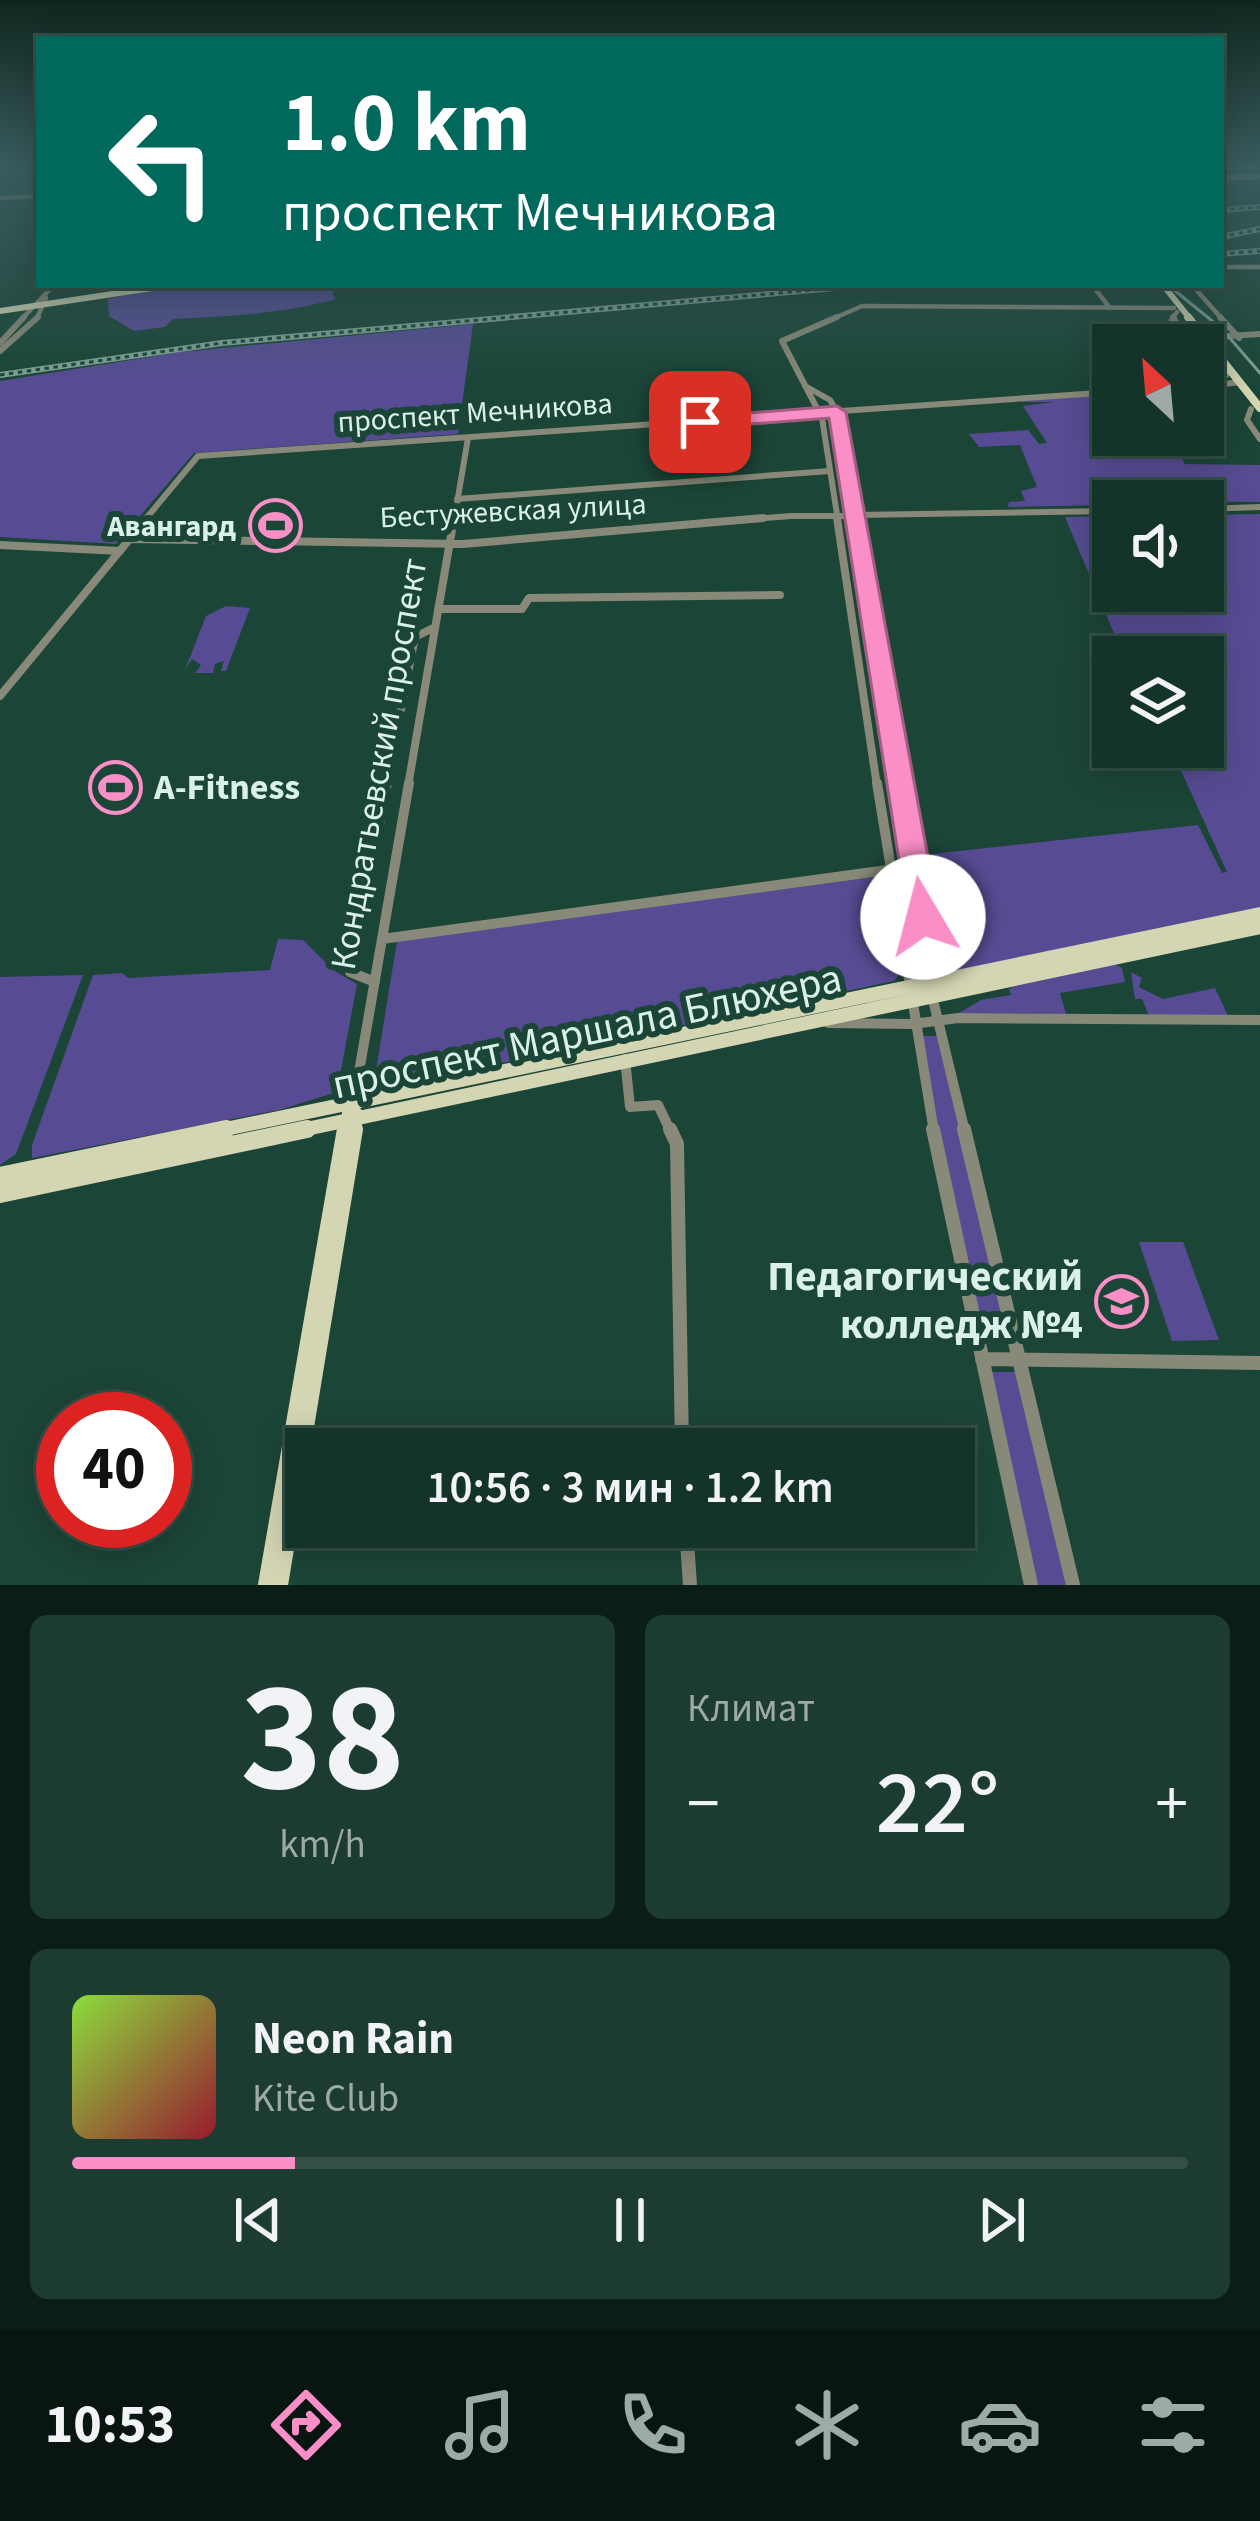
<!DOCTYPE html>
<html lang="ru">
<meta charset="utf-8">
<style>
:root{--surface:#143429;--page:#1d3c31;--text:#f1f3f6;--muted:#9daaa8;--line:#334f46;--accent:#fa8fc7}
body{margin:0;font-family:"Source Sans 3",sans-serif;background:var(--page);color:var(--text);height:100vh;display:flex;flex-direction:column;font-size:45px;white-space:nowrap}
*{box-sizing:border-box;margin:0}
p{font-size:39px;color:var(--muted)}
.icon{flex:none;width:66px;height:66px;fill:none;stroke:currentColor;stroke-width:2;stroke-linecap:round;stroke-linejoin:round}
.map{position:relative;height:1585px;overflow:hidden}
.details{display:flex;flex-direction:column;gap:30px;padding:30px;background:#0b1d17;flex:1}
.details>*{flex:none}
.hud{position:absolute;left:36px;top:36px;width:1188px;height:252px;border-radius:0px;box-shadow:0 6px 30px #0003,0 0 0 3px var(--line);background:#00695c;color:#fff;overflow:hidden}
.needle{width:78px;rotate:334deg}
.buttons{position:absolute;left:1092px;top:324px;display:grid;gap:24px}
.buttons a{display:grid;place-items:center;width:132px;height:132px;border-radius:0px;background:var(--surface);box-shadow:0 6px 30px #0003,0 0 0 3px var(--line);font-size:60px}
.speed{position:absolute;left:36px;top:1392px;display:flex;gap:24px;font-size:60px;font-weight:700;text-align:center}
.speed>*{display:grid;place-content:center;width:156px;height:156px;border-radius:50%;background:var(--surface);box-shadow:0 6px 30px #0003,0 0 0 3px var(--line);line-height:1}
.speed .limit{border:18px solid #d22;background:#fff;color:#111}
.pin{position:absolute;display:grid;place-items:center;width:102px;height:102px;color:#fff;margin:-51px;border-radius:24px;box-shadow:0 6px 18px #0006}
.me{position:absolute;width:132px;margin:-66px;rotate:352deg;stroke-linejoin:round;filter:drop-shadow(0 0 9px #0008)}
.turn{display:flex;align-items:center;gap:42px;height:252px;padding:0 48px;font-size:54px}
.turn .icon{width:156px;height:156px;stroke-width:2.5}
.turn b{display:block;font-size:84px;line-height:102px}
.big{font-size:90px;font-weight:600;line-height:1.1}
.details .widget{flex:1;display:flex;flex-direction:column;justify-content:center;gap:18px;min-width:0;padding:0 42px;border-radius:18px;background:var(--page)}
.details .dial{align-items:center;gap:0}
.dial b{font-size:156px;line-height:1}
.song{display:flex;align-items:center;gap:36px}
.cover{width:144px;height:144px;border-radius:18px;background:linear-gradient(135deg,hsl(90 70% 55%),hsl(350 70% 35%))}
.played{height:12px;border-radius:6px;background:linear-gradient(90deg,var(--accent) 20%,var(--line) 20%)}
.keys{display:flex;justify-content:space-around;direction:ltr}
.heat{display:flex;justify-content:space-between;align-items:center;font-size:66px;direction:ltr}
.details .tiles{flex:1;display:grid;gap:30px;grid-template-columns:1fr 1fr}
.widget:last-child{grid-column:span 2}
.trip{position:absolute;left:285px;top:1428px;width:690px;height:120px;border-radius:0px;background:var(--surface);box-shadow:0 6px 30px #0003,0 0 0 3px var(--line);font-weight:600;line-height:120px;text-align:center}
.tabs{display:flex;height:192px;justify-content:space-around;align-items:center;background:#081510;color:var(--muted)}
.tabs .icon{width:84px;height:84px}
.tabs .on{color:var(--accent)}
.tabs b{font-size:54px;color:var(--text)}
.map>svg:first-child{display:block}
</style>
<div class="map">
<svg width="1260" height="1585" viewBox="0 0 1260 1585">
<rect width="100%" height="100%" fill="#1b4537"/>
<path fill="#574c93" d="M177 285H342V286L332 293 336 299C282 314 229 316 173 319L165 327 134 331 109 316 108 299Z
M473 324 458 434 194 453 116 544 0 537V381L181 352Z
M1102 395 1106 400 1105 395H1113V435H1167L1185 464 1260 465V502L1113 501V505L1008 507 1009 502 1025 501 1021 491 1037 487 1020 445 979 447 969 434 1028 430 1039 444 1047 443 1023 406 1055 402H1015Z
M1260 514V907L959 970 932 854 1198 825 1222 873 1227 872 1174 755H1178L1175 747H1203V657H1124L1065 517 1113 516V591H1203V515Z
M226 606 250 608 226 671H221L224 661 215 664 213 673H195L201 665 192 659 185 670 206 616Z
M882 876 899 975 894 981 379 1089 374 1083 397 941Z
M278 939 303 940 333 970 357 984 337 1092 279 1110 32 1158V1145L93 975 122 973 128 978 270 970Z
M1114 964 1122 968 1125 982 1060 993 1066 1014 959 1013 981 1000 1011 995 1009 989 1021 984Z
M1131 972 1142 978 1139 987 1163 999 1215 988 1228 1016H1149L1142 999H1135Z
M83 975 16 1154 0 1165V977Z
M919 1036H940L1010 1343 983 1344Z
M1139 1242H1183L1219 1340 1172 1341Z
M990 1372H1016L1067 1585H1037Z"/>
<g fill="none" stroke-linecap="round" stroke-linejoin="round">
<path stroke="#888978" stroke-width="4.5" d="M0 198 39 196
M1221 267H1260
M1092 285 1110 308
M1192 285 1223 320
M21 320 54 285
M36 320 46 298
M830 320 862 306 1174 308
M1171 320 1177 312"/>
<path stroke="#888978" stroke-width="6" d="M837 317 782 341 822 418 838 521
M1173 317 1191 345
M1220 317 1239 338
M1200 331 1213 337 1260 334
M0 343 24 317
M0 351 38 317
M1203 360 1226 375
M805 386 830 400 837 412 856 521
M1203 387 1240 382
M1251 409 1247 420 1260 439
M457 499 830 471
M1203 509 1260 507
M144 521 198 456 1113 392
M454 521 468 438
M728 521 791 516 1113 511"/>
<path stroke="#888978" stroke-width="8" d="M837 518 877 786
M856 518 903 786
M130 539 463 544 763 518
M0 545 120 551
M438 609H522L529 598 780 595
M0 696 147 518
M386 786 415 637 435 627
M408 786 454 518"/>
<path stroke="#888978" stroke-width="10" d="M877 783 934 1132
M902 783 917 866 926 971 965 1132
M382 939 917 866
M375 982 350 972 387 783
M828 1023 913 1024 958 1018 1260 1020
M625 1059 630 1107 658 1105 671 1132
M354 1101 409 783"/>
<path stroke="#888978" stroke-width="14" d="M670 1129 677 1144 682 1449
M933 1129 1031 1585
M964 1129 1073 1585
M982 1359 1260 1363
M686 1527 690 1585"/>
<path stroke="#d4d5b3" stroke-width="6" d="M1221 168 1260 165
M1221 178 1260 176
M1163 285 1191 320
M0 311 172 285"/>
<path stroke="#d4d5b3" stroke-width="8" d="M1188 317 1260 408"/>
<path stroke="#d4d5b3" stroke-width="14" d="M211 1132 1260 914
M292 1132 1260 927
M346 1132 349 1113
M353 1132 356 1114"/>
<path stroke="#d4d5b3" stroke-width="18" d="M0 1176 226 1129
M0 1194 307 1129
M267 1585 346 1129
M279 1585 354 1129"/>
<path stroke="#81a195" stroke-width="3" d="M1168 285 1222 329 1260 373"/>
<defs>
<path id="rail" d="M1221 210 1260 207
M1221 237 1260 229
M1221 254 1260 251
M0 375 222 343 869 285"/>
</defs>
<use href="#rail" stroke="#81a195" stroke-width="6"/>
<use href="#rail" stroke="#1b4537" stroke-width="3" stroke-dasharray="4.5" stroke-linecap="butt"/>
</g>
<linearGradient id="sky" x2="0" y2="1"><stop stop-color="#0f261e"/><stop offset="0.43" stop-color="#395c5e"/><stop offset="1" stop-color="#395c5e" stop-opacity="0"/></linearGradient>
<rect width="1260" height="387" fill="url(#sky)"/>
<path fill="#fa8fc7" stroke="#a25d81" stroke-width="3" d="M837 406 846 412 939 917 934 926 923 930 913 926 908 917 829 418 700 428 691 422 700 417Z"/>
<defs>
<symbol id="stadium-ring" viewBox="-11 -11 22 22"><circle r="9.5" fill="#1b4537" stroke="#fa8fc7" stroke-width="1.5"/><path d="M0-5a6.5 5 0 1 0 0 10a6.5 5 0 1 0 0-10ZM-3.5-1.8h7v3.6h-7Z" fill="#fa8fc7"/></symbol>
<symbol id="university-ring" viewBox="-11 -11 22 22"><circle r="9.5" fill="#1b4537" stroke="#fa8fc7" stroke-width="1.5"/><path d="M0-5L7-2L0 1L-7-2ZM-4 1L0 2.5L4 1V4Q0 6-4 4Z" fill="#fa8fc7"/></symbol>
</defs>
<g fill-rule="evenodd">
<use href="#stadium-ring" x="246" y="496" width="59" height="59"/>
<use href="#stadium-ring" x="86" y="758" width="59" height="59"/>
<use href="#university-ring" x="1092" y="1272" width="59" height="59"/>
</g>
<g text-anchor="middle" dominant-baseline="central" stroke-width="12" stroke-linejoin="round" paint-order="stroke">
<g font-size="30" fill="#daf1e7" stroke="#1b4537">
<text transform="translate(475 413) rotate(-4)">проспект Мечникова</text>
<text transform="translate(513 511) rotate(-3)">Бестужевская улица</text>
</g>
<g font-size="30" font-weight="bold" fill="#daf1e7" stroke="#1b4537" text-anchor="end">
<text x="236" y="526">Авангард</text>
</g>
<g font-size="36" fill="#daf1e7" stroke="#1b4537">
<text transform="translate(379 764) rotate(-80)">Кондратьевский проспект</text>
</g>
<g font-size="36" font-weight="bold" fill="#daf1e7" stroke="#1b4537" text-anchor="start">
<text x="154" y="787">A-Fitness</text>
</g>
<g font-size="42" fill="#daf1e7" stroke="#1b4537">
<text transform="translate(587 1032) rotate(-12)">проспект Маршала Блюхера</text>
</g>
<g font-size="42" font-weight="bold" fill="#daf1e7" stroke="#1b4537" text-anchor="end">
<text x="1083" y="1277">Педагогический<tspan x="1083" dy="48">колледж №4</tspan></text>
</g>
</g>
</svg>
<div class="buttons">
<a><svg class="needle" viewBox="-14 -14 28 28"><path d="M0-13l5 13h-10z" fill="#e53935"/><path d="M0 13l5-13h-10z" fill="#9daaa8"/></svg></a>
<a><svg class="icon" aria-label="sound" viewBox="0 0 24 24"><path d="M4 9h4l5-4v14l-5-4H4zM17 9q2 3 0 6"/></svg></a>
<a><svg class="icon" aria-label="layers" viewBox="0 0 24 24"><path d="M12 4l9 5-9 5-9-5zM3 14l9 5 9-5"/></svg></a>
</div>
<div class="speed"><div class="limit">40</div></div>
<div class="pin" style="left:700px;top:422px;background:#d93025"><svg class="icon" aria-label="arrive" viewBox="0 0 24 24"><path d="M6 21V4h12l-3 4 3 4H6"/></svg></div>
<svg class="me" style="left:923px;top:917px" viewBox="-20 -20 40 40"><circle r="19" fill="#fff"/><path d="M0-13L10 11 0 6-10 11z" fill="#fa8fc7"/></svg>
<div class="trip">10:56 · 3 мин · 1.2 km</div>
<div class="hud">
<div class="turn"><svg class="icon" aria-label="left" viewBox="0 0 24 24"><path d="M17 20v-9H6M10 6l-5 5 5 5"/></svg><div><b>1.0 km</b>проспект Мечникова</div></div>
</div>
</div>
<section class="details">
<div class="tiles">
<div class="widget dial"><b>38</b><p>km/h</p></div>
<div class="widget"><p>Климат</p>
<div class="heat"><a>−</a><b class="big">22°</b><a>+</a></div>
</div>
<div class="widget">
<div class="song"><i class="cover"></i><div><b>Neon Rain</b><p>Kite Club</p></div></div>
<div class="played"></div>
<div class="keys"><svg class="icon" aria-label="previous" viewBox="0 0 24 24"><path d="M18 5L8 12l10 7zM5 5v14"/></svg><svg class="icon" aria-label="pause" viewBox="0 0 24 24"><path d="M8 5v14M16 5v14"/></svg><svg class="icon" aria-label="next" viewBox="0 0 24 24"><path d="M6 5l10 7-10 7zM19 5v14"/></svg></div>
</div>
</div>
</section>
<nav class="tabs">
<b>10:53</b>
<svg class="icon on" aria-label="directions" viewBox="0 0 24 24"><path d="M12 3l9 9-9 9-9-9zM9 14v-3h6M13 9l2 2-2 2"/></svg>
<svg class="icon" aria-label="music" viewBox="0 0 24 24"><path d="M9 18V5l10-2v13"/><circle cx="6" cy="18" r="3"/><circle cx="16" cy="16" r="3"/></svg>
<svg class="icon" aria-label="phone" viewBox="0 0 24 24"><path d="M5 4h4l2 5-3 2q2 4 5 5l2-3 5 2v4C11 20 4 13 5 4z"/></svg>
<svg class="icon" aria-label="climate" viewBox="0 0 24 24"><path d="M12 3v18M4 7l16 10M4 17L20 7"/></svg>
<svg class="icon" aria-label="car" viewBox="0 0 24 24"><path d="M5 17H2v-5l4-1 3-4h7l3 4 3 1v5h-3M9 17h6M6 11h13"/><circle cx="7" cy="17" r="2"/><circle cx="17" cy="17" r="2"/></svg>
<svg class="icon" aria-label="filters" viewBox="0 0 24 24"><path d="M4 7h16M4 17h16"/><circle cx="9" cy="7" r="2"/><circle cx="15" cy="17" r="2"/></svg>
</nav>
